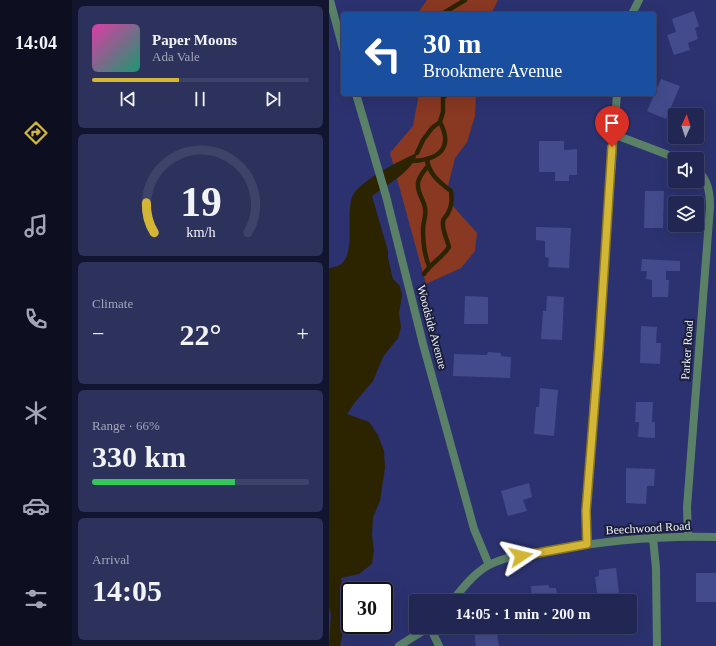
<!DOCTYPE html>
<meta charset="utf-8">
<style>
:root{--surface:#212653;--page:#2d325d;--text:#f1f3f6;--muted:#a2a5b8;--line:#3e436a;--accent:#d3b635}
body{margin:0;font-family:"Times New Roman",serif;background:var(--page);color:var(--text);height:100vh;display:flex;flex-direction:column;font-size:15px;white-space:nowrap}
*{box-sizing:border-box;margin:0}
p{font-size:13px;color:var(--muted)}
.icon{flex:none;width:22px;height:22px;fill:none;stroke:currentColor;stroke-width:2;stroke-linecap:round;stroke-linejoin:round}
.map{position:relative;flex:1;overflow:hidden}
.sheet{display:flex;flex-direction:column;gap:6px;padding:6px;background:#12152e;width:257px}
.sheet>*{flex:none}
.banner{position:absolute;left:12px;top:12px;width:315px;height:84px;border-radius:4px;box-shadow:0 4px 16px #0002,0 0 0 1px var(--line);background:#1a4fa0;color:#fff;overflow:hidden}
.needle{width:26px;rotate:3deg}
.tools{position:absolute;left:339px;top:108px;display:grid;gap:8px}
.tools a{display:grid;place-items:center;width:36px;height:36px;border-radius:4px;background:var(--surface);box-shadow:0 4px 16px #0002,0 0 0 1px var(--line);font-size:20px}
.speed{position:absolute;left:12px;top:582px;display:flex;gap:8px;font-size:20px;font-weight:700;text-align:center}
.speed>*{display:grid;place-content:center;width:52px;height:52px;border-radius:50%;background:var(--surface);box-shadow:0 4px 16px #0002,0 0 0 1px var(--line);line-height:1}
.speed .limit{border:2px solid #111;border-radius:6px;background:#fff;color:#111}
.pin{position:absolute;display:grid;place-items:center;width:34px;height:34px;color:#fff;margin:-41px -17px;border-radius:50% 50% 50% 0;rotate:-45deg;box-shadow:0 0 4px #0007}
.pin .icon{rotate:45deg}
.me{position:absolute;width:44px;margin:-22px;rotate:80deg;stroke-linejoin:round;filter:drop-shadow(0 0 3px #0008)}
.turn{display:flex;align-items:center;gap:14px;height:84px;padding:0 16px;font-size:18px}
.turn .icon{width:52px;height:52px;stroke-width:2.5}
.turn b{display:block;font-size:28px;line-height:34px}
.big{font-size:30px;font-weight:700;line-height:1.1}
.sheet .widget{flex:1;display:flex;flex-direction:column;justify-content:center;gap:6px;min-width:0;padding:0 14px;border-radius:6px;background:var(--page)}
.sheet .dial{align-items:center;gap:0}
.dial svg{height:104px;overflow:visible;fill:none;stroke:var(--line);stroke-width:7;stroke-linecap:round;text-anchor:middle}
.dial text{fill:var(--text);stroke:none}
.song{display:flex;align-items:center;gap:12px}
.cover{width:48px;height:48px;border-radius:6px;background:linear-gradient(135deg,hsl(320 70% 55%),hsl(160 70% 35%))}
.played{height:4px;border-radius:2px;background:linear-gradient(90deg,var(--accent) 40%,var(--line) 40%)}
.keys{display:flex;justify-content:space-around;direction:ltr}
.heat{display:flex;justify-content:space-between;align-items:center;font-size:22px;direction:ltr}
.charge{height:6px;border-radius:3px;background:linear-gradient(90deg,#34c759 66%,var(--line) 0)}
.trip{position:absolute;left:80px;top:594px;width:228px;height:40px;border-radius:4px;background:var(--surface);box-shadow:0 4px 16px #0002,0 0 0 1px var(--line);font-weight:700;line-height:40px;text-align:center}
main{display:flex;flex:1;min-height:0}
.tab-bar{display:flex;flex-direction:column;width:72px;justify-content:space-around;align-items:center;background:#0d0f21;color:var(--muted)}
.tab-bar .icon{width:28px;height:28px}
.tab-bar .on{color:var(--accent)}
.tab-bar b{font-size:18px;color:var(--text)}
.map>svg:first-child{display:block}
</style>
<main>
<nav class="tab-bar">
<b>14:04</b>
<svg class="icon on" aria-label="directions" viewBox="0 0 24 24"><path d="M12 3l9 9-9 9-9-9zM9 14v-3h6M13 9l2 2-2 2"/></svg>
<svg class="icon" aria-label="music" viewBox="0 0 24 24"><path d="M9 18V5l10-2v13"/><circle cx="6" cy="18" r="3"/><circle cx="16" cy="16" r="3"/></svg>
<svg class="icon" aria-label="phone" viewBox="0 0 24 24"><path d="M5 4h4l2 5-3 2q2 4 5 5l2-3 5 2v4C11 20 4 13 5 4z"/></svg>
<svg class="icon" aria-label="climate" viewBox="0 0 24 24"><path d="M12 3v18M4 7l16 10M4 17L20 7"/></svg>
<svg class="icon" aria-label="car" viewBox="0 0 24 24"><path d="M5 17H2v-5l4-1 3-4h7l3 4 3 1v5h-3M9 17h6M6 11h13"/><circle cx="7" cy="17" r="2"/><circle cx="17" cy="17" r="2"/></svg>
<svg class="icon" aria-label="filters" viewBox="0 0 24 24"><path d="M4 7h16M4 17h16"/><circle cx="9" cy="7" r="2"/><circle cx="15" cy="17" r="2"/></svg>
</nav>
<section class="sheet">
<div class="widget">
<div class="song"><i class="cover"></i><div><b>Paper Moons</b><p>Ada Vale</p></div></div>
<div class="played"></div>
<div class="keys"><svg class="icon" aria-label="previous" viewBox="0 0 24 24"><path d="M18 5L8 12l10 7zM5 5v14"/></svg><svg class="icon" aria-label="pause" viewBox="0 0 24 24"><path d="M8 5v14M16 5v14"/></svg><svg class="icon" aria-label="next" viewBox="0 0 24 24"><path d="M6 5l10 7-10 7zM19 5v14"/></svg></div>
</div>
<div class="widget dial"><svg viewBox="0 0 100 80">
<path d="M14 69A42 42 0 1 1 86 69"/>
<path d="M14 69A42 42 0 0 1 8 46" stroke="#d3b635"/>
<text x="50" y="56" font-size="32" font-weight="700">19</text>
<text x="50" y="72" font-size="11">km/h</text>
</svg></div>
<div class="widget"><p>Climate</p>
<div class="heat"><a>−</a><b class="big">22°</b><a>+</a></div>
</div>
<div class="widget"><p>Range · 66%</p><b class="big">330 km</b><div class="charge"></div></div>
<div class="widget"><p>Arrival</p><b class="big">14:05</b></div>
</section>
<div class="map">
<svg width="387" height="646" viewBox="0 0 387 646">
<rect width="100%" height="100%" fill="#2c326f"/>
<path fill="#893822" d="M98 0H169L162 14H88Z
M88 94H147L146 116 138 142 126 158 119 186 122 204 148 233 146 251 132 268 97 284 61 153 84 126 89 99Z"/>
<path fill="#2c2401" d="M88 153C85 171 57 185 43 196L59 251V258L64 279 71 286 73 295 70 313 72 327 69 338 54 357 44 381 27 401 18 414 40 422 49 435 55 451 56 468 51 501 44 517 43 535 45 550 43 564 30 574 12 578C17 606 17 619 11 646H0L2 615 0 606V268C3 267 7 267 9 266 29 257 15 212 24 195 31 181 73 159 88 153Z"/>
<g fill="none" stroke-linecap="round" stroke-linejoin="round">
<path stroke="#2c2401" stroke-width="4.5" d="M113 14 136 0
M88 153 94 140 103 128 111 122 114 112V98L118 94
M82 161C109 160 125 149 111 122
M98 167C94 173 90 176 89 183 88 192 93 197 95 204 99 213 94 221 94 229 94 242 95 254 100 266
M95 274C102 263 113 258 120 247 118 238 113 231 114 222 114 218 117 217 119 213 123 206 123 200 122 191 111 183 99 173 98 159"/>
</g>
<path fill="#434b8c" d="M365 11 370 26 366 28 369 39 359 43 361 50 345 55 338 35 347 32 343 19Z
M332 79 351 86 337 119 318 111Z
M210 141H235V150L248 149V175H240V181H226V172H210Z
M316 191H335L334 228H315Z
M207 227 242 228 240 268 219 267 220 258 216 257V241L207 240Z
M313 259 351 261V271H337V280H340L339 297H323V280L317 279 318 271H312Z
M136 296 159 297V324H135Z
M218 296 235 297 233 340 212 339 214 311H217Z
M312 326 328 327 327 343H332L331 364 311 363Z
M159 352 172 353V356L182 357 181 378 124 376 125 354 158 355Z
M211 388 229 390 225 436 205 434 207 407H210Z
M307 402H324L323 422H326V438L309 437 310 422H306Z
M297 468 326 469 325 486H318L317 504 297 503Z
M200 483 203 497 194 500 198 511 179 516 172 491Z
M287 568 290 593 285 594V601H269L266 577 270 576V570Z
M367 573H387V602H367Z
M220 585V588H227L229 601H203L202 586Z
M167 627 170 646H147L145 630Z"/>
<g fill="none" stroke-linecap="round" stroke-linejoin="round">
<path stroke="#5a8168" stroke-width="8" d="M1 0 14 49
M303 14 310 0
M27 94 57 196 94 344 145 529 160 565
M284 134 350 159
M359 537 358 507 381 207C381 192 379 180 368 169
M324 538 327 568 328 646
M258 544 257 511 288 94
M123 601C134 588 145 573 160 565 177 556 198 554 217 551 273 541 330 535 387 537
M101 627 110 646
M70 646 100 627"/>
</g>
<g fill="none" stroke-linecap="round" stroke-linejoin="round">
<defs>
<path id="route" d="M192 556 258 544 257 511 270 348 283 147"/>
</defs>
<use href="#route" stroke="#897622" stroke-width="10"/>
<use href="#route" stroke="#d3b635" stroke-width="7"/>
</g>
<g text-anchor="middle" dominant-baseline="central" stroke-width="4" stroke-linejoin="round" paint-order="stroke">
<g font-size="12" fill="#eff1f8" stroke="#1a1e3a">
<text transform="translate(103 327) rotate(75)">Woodside Avenue</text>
<text transform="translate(358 350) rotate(-86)">Parker Road</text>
<text transform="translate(319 528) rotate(-3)">Beechwood Road</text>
</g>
</g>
</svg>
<div class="tools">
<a><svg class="needle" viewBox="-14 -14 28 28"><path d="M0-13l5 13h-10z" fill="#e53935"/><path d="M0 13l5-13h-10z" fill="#a2a5b8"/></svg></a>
<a><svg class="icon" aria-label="sound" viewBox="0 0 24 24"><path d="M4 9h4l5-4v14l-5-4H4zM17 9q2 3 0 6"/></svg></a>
<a><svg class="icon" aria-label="layers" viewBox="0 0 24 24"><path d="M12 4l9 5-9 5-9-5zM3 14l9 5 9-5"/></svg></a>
</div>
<div class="speed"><div class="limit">30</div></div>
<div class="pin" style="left:283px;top:147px;background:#d93025"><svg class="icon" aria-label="arrive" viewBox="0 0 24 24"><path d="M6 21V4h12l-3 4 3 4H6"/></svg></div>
<svg class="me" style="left:192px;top:556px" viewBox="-20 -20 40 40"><path d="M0-17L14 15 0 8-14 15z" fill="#d3b635" stroke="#fff" stroke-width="4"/></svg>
<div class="trip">14:05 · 1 min · 200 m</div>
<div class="banner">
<div class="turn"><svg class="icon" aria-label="left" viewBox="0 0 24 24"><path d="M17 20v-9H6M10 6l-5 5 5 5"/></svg><div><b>30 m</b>Brookmere Avenue</div></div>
</div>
</div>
</main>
